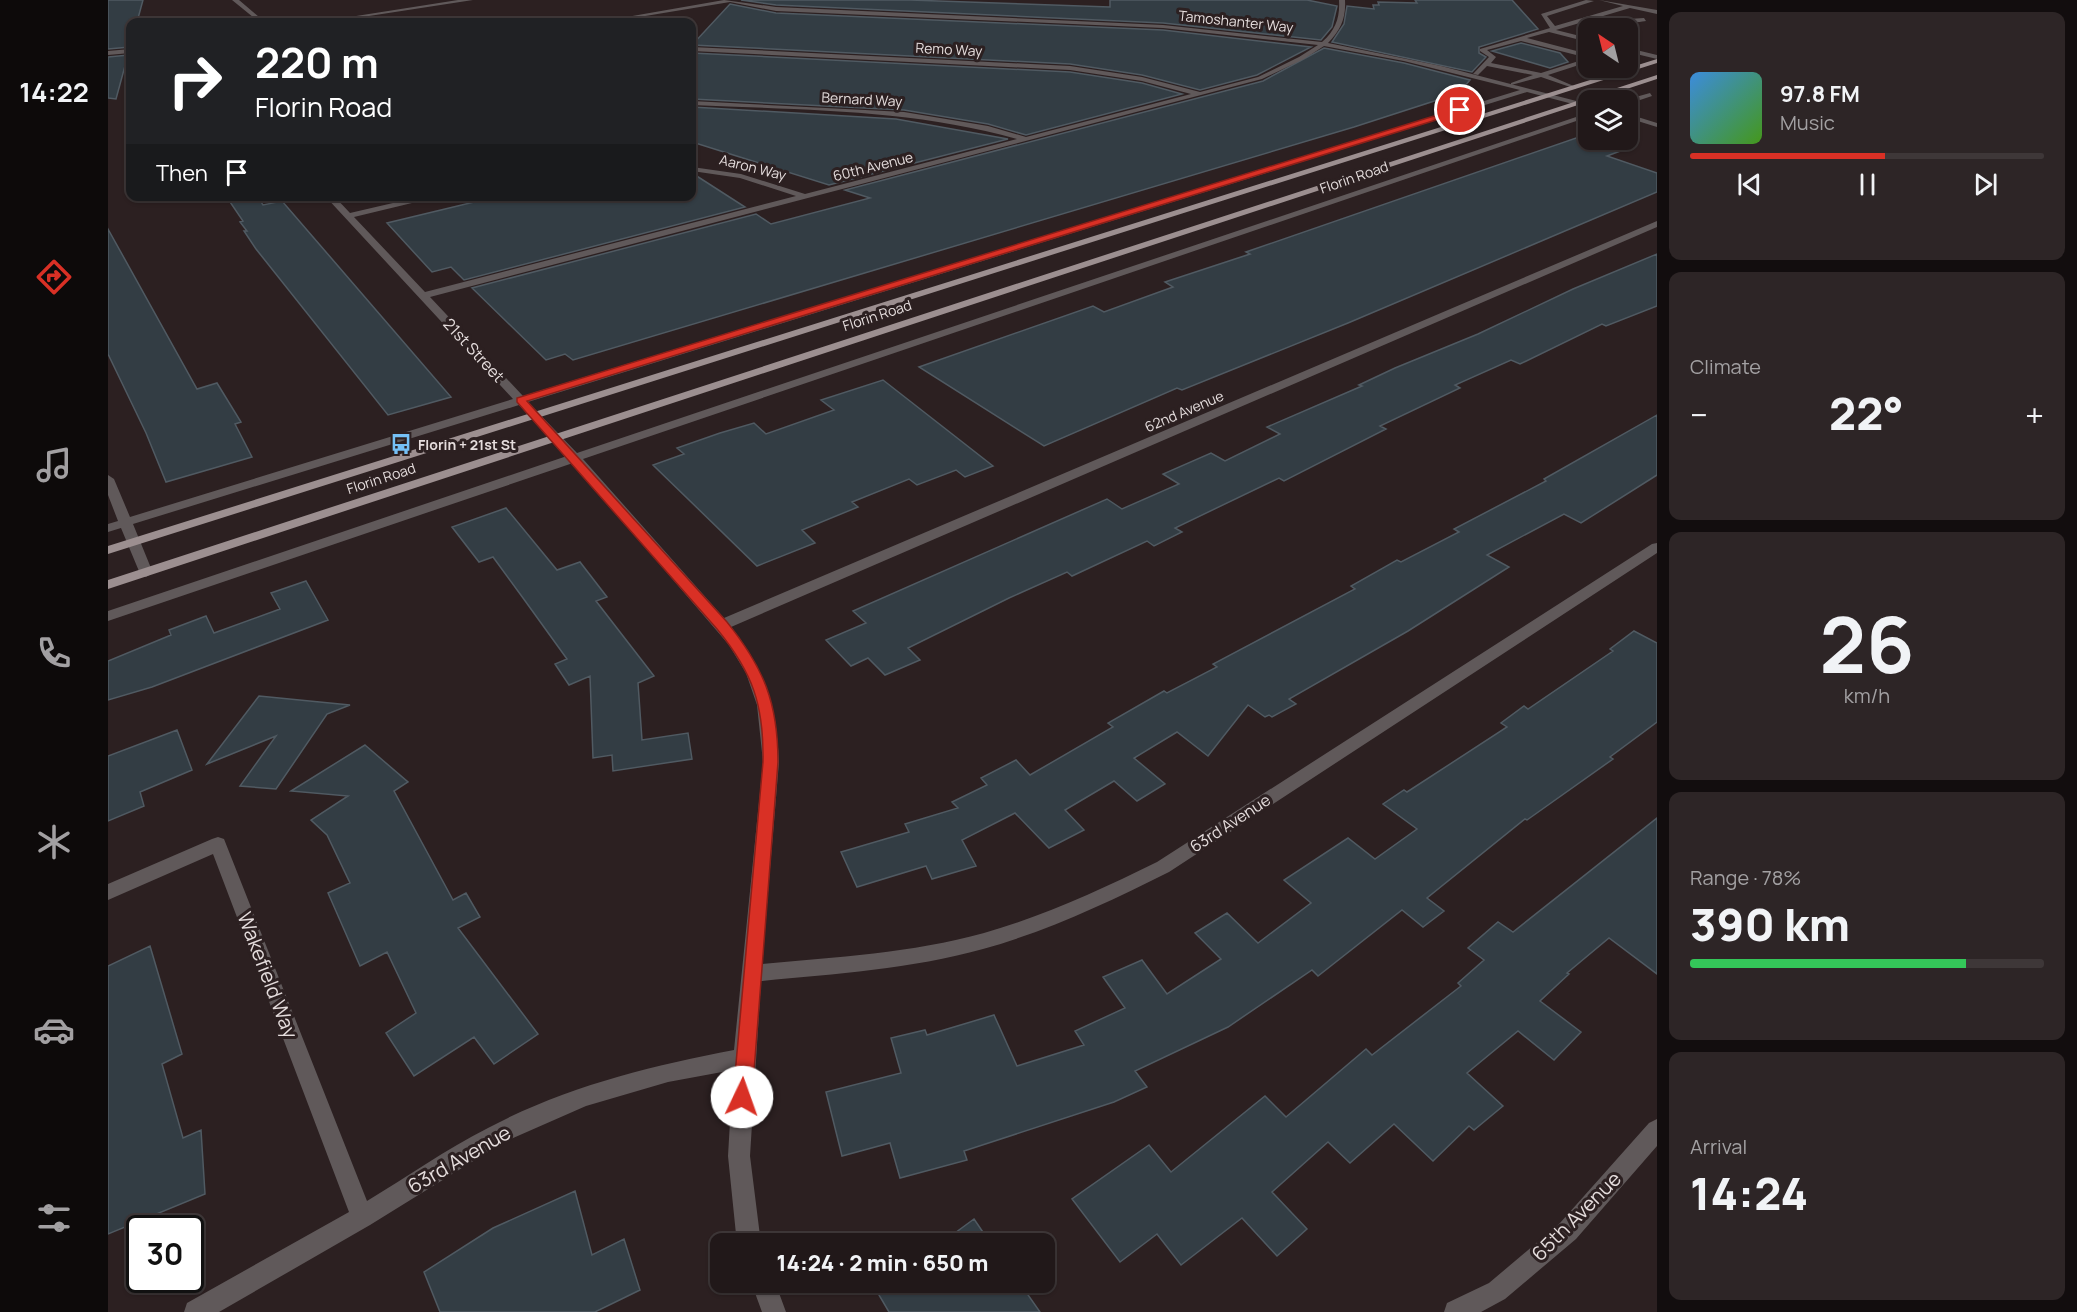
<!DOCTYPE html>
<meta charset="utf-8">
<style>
:root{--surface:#211819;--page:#2d2526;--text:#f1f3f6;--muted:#a2a0a2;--line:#3e3738;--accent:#d93025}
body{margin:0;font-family:Manrope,sans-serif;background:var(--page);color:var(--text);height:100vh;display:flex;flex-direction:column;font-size:22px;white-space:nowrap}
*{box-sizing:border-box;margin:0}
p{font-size:20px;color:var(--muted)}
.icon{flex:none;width:33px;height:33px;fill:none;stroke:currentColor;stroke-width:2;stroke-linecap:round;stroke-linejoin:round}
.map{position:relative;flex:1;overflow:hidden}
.details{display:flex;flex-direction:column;gap:12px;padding:12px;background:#120d0e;width:420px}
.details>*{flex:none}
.banner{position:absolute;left:18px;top:18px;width:570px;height:183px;border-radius:12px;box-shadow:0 2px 4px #0004,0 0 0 2px var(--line);background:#202124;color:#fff;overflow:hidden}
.needle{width:39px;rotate:325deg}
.controls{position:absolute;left:1470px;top:18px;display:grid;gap:12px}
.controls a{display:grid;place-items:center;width:60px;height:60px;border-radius:12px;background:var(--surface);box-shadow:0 2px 4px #0004,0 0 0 2px var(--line);font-size:30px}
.speed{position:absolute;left:18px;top:1215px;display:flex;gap:12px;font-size:30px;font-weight:700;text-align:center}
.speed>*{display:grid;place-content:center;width:78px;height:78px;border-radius:50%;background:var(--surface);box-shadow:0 2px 4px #0004,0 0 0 2px var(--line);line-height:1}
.speed .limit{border:3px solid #111;border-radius:9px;background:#fff;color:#111}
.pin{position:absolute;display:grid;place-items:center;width:51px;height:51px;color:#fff;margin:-26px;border:3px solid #fff;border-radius:50%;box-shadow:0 2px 6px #0007}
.me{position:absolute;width:66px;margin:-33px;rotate:3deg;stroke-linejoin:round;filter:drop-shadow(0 0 4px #0008)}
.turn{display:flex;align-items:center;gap:21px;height:126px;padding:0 30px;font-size:27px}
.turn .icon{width:78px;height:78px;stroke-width:2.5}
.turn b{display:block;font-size:42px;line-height:51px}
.then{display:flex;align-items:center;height:57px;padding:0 30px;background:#0003;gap:12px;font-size:22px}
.big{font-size:45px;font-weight:800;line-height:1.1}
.details .widget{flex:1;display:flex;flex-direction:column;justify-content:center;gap:9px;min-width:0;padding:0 21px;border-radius:12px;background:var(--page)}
.details .dial{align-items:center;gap:0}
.dial b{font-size:78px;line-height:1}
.song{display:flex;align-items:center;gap:18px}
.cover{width:72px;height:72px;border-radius:9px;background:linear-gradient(135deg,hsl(210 70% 55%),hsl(100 70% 35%))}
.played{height:6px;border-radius:3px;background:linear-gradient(90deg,var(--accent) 55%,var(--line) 55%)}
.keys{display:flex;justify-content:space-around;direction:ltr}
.heat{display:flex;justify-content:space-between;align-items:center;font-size:33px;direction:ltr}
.charge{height:9px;border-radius:4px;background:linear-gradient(90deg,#34c759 78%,var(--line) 0)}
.trip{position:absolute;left:602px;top:1233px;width:345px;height:60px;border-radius:12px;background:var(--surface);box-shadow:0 2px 4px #0004,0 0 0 2px var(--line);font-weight:800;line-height:60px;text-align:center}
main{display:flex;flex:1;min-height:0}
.tab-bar{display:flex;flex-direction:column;width:108px;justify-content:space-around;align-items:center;background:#0d0a0a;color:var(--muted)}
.tab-bar .icon{width:42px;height:42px}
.tab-bar .on{color:var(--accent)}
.tab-bar b{font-size:27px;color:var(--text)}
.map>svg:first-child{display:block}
</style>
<main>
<nav class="tab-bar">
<b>14:22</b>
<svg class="icon on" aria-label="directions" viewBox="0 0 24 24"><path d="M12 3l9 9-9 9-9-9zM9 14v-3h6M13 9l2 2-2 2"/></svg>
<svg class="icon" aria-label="music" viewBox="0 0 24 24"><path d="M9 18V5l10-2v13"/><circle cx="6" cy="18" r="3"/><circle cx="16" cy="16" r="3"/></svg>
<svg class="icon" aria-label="phone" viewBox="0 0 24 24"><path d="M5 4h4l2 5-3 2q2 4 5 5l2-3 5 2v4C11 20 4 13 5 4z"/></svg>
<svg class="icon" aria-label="climate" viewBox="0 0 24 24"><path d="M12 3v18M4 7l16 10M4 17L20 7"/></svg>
<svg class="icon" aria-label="car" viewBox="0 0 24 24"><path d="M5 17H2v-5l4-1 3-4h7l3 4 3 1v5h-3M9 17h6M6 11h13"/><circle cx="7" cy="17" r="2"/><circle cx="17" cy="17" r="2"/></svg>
<svg class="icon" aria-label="filters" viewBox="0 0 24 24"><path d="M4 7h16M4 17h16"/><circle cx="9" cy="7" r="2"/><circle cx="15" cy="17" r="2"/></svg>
</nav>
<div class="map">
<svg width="1549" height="1312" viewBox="0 0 1549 1312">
<rect width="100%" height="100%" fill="#2c2021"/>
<path fill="#333d44" stroke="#505a62" stroke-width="1.5" d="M0 0H35L29 22H22V47L0 49Z
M633 0H802L1002 7V0H1199L1229 6 1224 27 1213 40 1055 23 668 5Z
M1307 0H1404L1430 29 1371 47V53L1378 57 1364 72 1224 42 1236 24 1239 6 1266 9 1265 5H1271L1270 2 1309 3Z
M622 4 668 13 1055 30 1203 47 1149 75 1092 90 1034 75 962 64 584 45Z
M1413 43 1452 53 1460 62 1442 68 1384 51Z
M1216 48 1296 63 1362 80 1351 93 1246 127 465 360 457 354 438 360 364 288 648 214 663 224 762 198 737 190 1155 81Z
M584 53 962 72 1034 83 1074 94 918 135 880 124 796 110 584 99Z
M20 55 8 99 0 98V57Z
M584 107 788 119 900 139 721 185 584 142Z
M1471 137 1515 150 1499 156 1549 173V192L1240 323 1074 390 1069 388 936 446 811 367 985 306 996 312 1065 287 1057 282 1142 254 1138 252Z
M584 173 637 207 356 280 343 267 324 272 279 223 391 196H584Z
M118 196H149L155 205 174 201 343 397 280 415 148 249 136 231H139L132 222 135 221Z
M0 229 89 389 109 383 133 422 127 424 144 457 58 482 38 433 0 354Z
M1549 254V306L1498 326 1494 324 1412 364 1403 360 1347 385 1352 388 1272 426 1278 429 1176 481 1171 478 1067 528 1074 532 1046 546 1039 541 964 576 959 572 901 598 800 648 812 660 777 675 760 658 743 666 718 640 758 623 745 611 999 499 1014 509 1071 484 1055 474 1103 453 1117 461 1172 434 1159 427 1254 386 1251 385 1287 368 1370 334 1465 289Z
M775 380 885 466 857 477 848 470 809 485 801 479 744 502 750 507 694 530 707 543 649 566 545 465 576 454 569 448 612 433 646 423 658 434 726 410 713 400Z
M1549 415V475L1473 523 1456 514 1379 555 1401 567 1300 631 1181 699 1188 704 1164 717 1161 715 1157 717 1140 705 1100 756 1069 732 1026 758 1057 784 1029 801 1006 781 957 810 976 830 941 848 907 813 854 840 868 866 824 879 818 866 749 887 733 852 801 832 797 824 850 808 844 802 879 785 873 778 908 760 922 775 1005 727 1000 723 1056 691 1059 693 1109 667 1105 664 1247 589 1243 586 1289 560 1293 562 1351 532 1346 529 1438 481 1436 479Z
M398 508 449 570 472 562 499 597 488 601 546 676 530 683 534 740 580 733 584 759 505 771 504 755 485 758 482 676 461 685 447 664 459 659 415 598 385 557 371 562 344 527Z
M198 581 220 620 44 687 0 700V661L63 635 61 630 98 616 106 633 172 609 163 593Z
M1526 631 1549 643V722L1502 757 1505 759 1419 820 1417 819 1319 898 1336 911 1315 927 1294 910 1210 976 1204 970 1120 1027 1027 1071 1039 1087 1006 1102 856 1151 859 1160 792 1178 782 1143 734 1156 718 1092 793 1073 783 1038 817 1030 819 1035 886 1015 909 1066 976 1045 967 1031 1017 1008 995 977 1034 960 1059 994 1113 959 1087 933 1119 913 1150 943 1203 903 1176 880 1240 838 1267 859 1309 829 1275 804 1296 790 1299 792 1399 727 1393 723 1416 706 1420 709 1505 651 1502 649Z
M151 696 242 705 219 714 168 789 132 786 168 736 99 764Z
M69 730 84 770 32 792 36 806 0 821V756Z
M257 745 300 782 286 791 345 900 358 893 372 917 350 928 430 1034 386 1064 366 1037 306 1076 278 1033 308 1013 279 952 252 966 220 893 242 883 219 835 203 820 240 796 183 791Z
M1549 818V974L1501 938 1459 973 1461 974 1432 1001 1473 1032 1446 1060 1410 1031 1359 1073 1395 1106 1366 1130 1361 1126 1325 1161 1286 1124 1242 1163 1220 1142 1164 1192 1199 1229 1169 1256 1134 1218 1073 1265 1049 1234 1012 1262 964 1199 1041 1145 1063 1172 1157 1096 1178 1117 1258 1049 1264 1055 1353 986 1350 983 1376 960 1360 948 1390 922 1405 932Z
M42 946 74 1054 54 1064 75 1138 93 1130 97 1194 0 1234V966Z
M467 1191 484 1255 516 1239 532 1290 487 1312H332L316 1272 385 1228Z
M866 1219 883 1244H832Z
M779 1282H911L932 1312H781L768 1290Z"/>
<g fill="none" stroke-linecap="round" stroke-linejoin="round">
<path fill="#60595a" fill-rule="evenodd" d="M1478 0 1486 1 1439 16 1447 26 1515 6 1491 0 1549 10V14L1522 8 1448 30 1480 38V42L1441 32 1419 38 1480 54V58L1413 41 1379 50 1388 57 1383 63 1433 73 1474 60 1480 62V66L1474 64 1440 75 1468 87V89L1433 77 1403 85V83L1425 75 1379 66 1370 75 1365 74 1381 57 1372 51V49L1442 28 1433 14Z
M1536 18 1538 21C1531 22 1489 28 1486 27L1505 20Z
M1520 48 1549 55V59L1520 52Z
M1493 68H1503L1518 72 1515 74Z"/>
<path fill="#60595a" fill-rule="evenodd" d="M124 0H131L157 22H151Z
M350 0H365L222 22H210Z
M616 0 668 7 1055 25 1214 42C1228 30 1232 17 1231 0H1237C1238 18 1233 30 1220 43L1333 66 1480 104V108L1419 92 420 402 469 453 1480 113V117L475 459 616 618 1549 221V227L623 627C656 668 669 710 671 762L654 964C728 957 804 953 876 933 936 916 992 890 1049 862L1544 544 1549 543V553L1061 872C1001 902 940 931 875 949 803 969 727 974 653 981L642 1156 653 1244H629L620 1156 625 1070 560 1082 478 1106 396 1142 262 1225 111 1312H76L79 1303 241 1212 105 854 0 900V884L104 839 110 837 116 839 259 1201C299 1177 338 1149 380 1128 457 1087 542 1066 626 1050L655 762 649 705 638 673 621 645 465 463 0 621V611L459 456 411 405 25 524 45 573 38 577 33 576 13 528 0 532V524L10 521 0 495V475L6 479 22 517 405 399 217 196H226L242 213 315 196H333L246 217 317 292 688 196 632 178 584 171V167L633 174 697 194 909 139C803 109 693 110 584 105V101L796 112 880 126 918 137 1083 94 1034 81 962 70 584 51V47L962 66 1034 77 1092 92 1150 77 1191 57 1210 45 1055 28 668 11 622 2 501 22H490ZM1216 46 1296 61 1412 90 415 396 322 297 1154 79 1196 59Z
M22 49V53L0 55V51Z
M1542 93 1544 96 1520 104 1517 100Z
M1520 114 1549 123V127L1520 118Z
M1549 1119V1146L1468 1239 1397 1299 1373 1312H1336L1339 1303 1381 1283 1452 1223 1541 1123Z
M643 1282H667L678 1312H654Z"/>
<path fill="#9c8f90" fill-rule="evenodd" d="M1549 59V63L0 554V546Z
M1549 75V79L0 589V580Z"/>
</g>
<path fill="#d93025" stroke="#8d1f18" stroke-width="1.5" d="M1352 108 1354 112 419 401 619 622C656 668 670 703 670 762L644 1097 641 1104 634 1106 627 1104 625 1097 655 762C656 705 645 673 609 629L409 402V398Z"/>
<defs>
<symbol id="bus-bare" viewBox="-9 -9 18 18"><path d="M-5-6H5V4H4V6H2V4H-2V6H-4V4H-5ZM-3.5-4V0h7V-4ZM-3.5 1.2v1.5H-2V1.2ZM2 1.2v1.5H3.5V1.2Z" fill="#75c0f6" stroke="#2c2021" stroke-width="2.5" paint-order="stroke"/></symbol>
</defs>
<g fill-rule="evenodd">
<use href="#bus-bare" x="278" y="429" width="30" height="30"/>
</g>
<g text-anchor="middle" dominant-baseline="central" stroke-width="6" stroke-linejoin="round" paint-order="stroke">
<g font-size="14" fill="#e5dddd" stroke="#2c2021">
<text transform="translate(1128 21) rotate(6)">Tamoshanter Way</text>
<text transform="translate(841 49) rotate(3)">Remo Way</text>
<text transform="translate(754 99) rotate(3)">Bernard Way</text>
<text transform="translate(765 166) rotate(-14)">60th Avenue</text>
<text transform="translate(645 167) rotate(14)">Aaron Way</text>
<text transform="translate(1246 177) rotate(-19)">Florin Road</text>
<text transform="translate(769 315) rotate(-18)">Florin Road</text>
<text transform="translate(1076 411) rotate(-23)">62nd Avenue</text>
<text transform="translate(273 478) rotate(-18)">Florin Road</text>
</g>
<g font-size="14" font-weight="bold" fill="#e5dddd" stroke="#2c2021" text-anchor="start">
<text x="310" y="444">Florin + 21st St</text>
</g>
<g font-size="16" fill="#e5dddd" stroke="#2c2021">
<text transform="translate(366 350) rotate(47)">21st Street</text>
<text transform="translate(1122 823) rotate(-33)">63rd Avenue</text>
</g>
<g font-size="20" fill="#e5dddd" stroke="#2c2021">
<text transform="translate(160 975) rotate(69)">Wakefield Way</text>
<text transform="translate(351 1159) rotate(-30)">63rd Avenue</text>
<text transform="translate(1468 1216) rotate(-45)">65th Avenue</text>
</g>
</g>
</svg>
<div class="controls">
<a><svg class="needle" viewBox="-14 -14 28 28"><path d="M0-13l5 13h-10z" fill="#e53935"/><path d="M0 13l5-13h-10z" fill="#a2a0a2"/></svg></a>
<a><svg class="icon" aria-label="layers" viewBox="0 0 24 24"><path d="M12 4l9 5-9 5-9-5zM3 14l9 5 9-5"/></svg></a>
</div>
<div class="speed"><div class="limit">30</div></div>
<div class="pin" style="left:1352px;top:110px;background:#d93025"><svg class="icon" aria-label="arrive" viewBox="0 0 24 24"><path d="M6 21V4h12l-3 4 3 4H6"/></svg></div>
<svg class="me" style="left:634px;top:1097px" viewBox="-20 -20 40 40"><circle r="19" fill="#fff"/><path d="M0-13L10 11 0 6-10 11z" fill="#d93025"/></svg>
<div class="trip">14:24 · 2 min · 650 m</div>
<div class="banner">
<div class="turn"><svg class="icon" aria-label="right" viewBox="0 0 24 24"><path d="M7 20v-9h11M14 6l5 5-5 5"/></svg><div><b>220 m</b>Florin Road</div></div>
<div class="then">Then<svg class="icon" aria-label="arrive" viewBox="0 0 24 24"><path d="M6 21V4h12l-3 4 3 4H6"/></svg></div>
</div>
</div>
<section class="details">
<div class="widget">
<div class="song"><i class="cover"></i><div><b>97.8 FM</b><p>Music</p></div></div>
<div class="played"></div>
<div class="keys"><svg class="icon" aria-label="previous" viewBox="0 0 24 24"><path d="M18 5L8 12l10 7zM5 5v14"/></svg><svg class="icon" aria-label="pause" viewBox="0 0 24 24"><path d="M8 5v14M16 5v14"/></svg><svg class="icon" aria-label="next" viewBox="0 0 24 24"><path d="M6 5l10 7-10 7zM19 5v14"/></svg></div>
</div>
<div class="widget"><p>Climate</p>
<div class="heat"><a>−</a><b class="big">22°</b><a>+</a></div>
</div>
<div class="widget dial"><b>26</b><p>km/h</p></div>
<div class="widget"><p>Range · 78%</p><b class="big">390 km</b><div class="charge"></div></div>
<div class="widget"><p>Arrival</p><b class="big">14:24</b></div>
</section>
</main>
